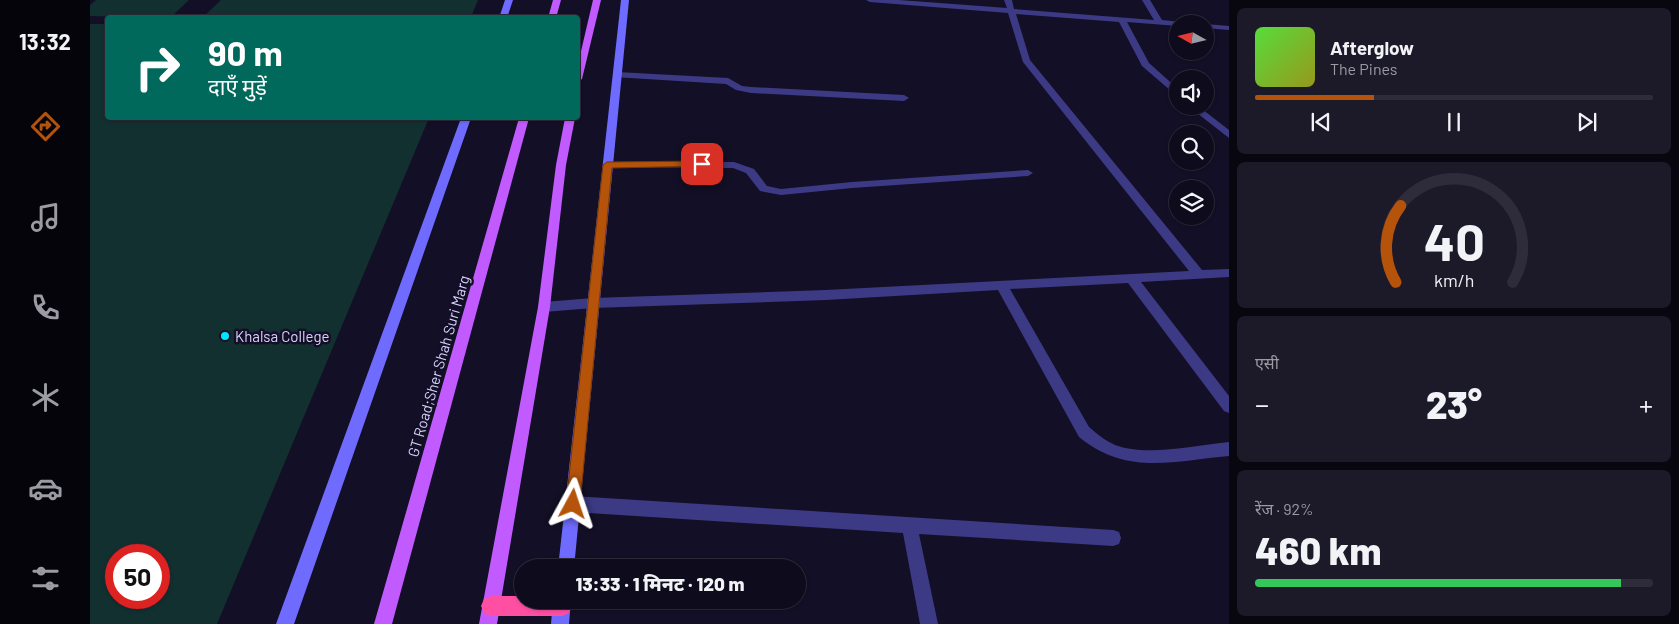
<!DOCTYPE html>
<html lang="hi">
<meta charset="utf-8">
<style>
:root{--surface:#0e0b1c;--page:#1c1929;--text:#f1f3f6;--muted:#9b9ba3;--line:#2e2b3b;--accent:#b45309}
body{margin:0;font-family:Barlow,"Noto Sans Devanagari",sans-serif;background:var(--page);color:var(--text);height:100vh;display:flex;flex-direction:column;font-size:19px;white-space:nowrap}
*{box-sizing:border-box;margin:0}
p{font-size:16px;color:var(--muted)}
.icon{flex:none;width:28px;height:28px;fill:none;stroke:currentColor;stroke-width:2;stroke-linecap:round;stroke-linejoin:round}
.map{position:relative;flex:1;overflow:hidden}
.sheet{display:flex;flex-direction:column;gap:8px;padding:8px;background:#08060f;width:450px}
.sheet>*{flex:none}
.banner{position:absolute;left:15px;top:15px;width:475px;height:105px;border-radius:5px;box-shadow:0 1px 4px #0004,0 0 0 1px var(--line);background:#00695c;color:#fff;overflow:hidden}
.needle{width:32px;rotate:278deg}
.controls{position:absolute;left:1079px;top:15px;display:grid;gap:10px}
.controls a{display:grid;place-items:center;width:45px;height:45px;border-radius:50%;background:var(--surface);box-shadow:0 1px 4px #0004,0 0 0 1px var(--line);font-size:25px}
.speed{position:absolute;left:15px;top:544px;display:flex;gap:10px;font-size:25px;font-weight:700;text-align:center}
.speed>*{display:grid;place-content:center;width:65px;height:65px;border-radius:50%;background:var(--surface);box-shadow:0 1px 4px #0004,0 0 0 1px var(--line);line-height:1}
.speed .limit{border:8px solid #d22;background:#fff;color:#111}
.pin{position:absolute;display:grid;place-items:center;width:42px;height:42px;color:#fff;margin:-21px;border-radius:10px;box-shadow:0 2px 8px #0006}
.me{position:absolute;width:55px;margin:-28px;rotate:5deg;stroke-linejoin:round;filter:drop-shadow(0 0 4px #0008)}
.turn{display:flex;align-items:center;gap:18px;height:105px;padding:0 20px;font-size:22px}
.turn .icon{width:65px;height:65px;stroke-width:2.5}
.turn b{display:block;font-size:35px;line-height:42px}
.big{font-size:38px;font-weight:800;line-height:1.1}
.sheet .tile{flex:1;display:flex;flex-direction:column;justify-content:center;gap:8px;min-width:0;padding:0 18px;border-radius:8px;background:var(--page)}
.sheet .dial{align-items:center;gap:0}
.dial svg{height:130px;overflow:visible;fill:none;stroke:var(--line);stroke-width:7;stroke-linecap:round;text-anchor:middle}
.dial text{fill:var(--text);stroke:none}
.song{display:flex;align-items:center;gap:15px}
.cover{width:60px;height:60px;border-radius:8px;background:linear-gradient(135deg,hsl(110 70% 55%),hsl(60 70% 35%))}
.played{height:5px;border-radius:2px;background:linear-gradient(90deg,var(--accent) 30%,var(--line) 30%)}
.keys{display:flex;justify-content:space-around;direction:ltr}
.heat{display:flex;justify-content:space-between;align-items:center;font-size:28px;direction:ltr}
.charge{height:8px;border-radius:4px;background:linear-gradient(90deg,#34c759 92%,var(--line) 0)}
.trip{position:absolute;left:424px;top:559px;width:292px;height:50px;border-radius:25px;background:var(--surface);box-shadow:0 1px 4px #0004,0 0 0 1px var(--line);font-weight:800;line-height:50px;text-align:center}
main{display:flex;flex:1;min-height:0}
.menu{display:flex;flex-direction:column;width:90px;justify-content:space-around;align-items:center;background:#06040b;color:var(--muted)}
.menu .icon{width:35px;height:35px}
.menu .on{color:var(--accent)}
.menu b{font-size:22px;color:var(--text)}
.map>svg:first-child{display:block}
</style>
<main>
<nav class="menu">
<b>13:32</b>
<svg class="icon on" aria-label="directions" viewBox="0 0 24 24"><path d="M12 3l9 9-9 9-9-9zM9 14v-3h6M13 9l2 2-2 2"/></svg>
<svg class="icon" aria-label="music" viewBox="0 0 24 24"><path d="M9 18V5l10-2v13"/><circle cx="6" cy="18" r="3"/><circle cx="16" cy="16" r="3"/></svg>
<svg class="icon" aria-label="phone" viewBox="0 0 24 24"><path d="M5 4h4l2 5-3 2q2 4 5 5l2-3 5 2v4C11 20 4 13 5 4z"/></svg>
<svg class="icon" aria-label="climate" viewBox="0 0 24 24"><path d="M12 3v18M4 7l16 10M4 17L20 7"/></svg>
<svg class="icon" aria-label="car" viewBox="0 0 24 24"><path d="M5 17H2v-5l4-1 3-4h7l3 4 3 1v5h-3M9 17h6M6 11h13"/><circle cx="7" cy="17" r="2"/><circle cx="17" cy="17" r="2"/></svg>
<svg class="icon" aria-label="filters" viewBox="0 0 24 24"><path d="M4 7h16M4 17h16"/><circle cx="9" cy="7" r="2"/><circle cx="15" cy="17" r="2"/></svg>
</nav>
<div class="map">
<svg width="1139" height="624" viewBox="0 0 1139 624">
<rect width="100%" height="100%" fill="#130f26"/>
<path fill="#12302f" fill-rule="evenodd" d="M6 0H99L80 18 0 16V5Z
M131 0H388L381 17H113Z
M0 24H17L18 118H339L127 624H0ZM26 555H69V598H26Z"/>
<g fill="none" stroke-linecap="round" stroke-linejoin="round">
<path fill="#3d3a85" fill-rule="evenodd" d="M776 0H809L917 8 914 0H922L924 9 1064 20 1052 0H1060L1072 20 1091 22 1092 24H1088V26L1037 22 1059 63 1088 89V97L1052 66 1029 22 926 14 940 60 1112 270 1139 269V277L1051 282 1139 396V413L1134 411 1038 283 920 289 999 427C1007 434 1016 441 1025 445 1056 457 1106 445 1139 442V456C1082 461 1037 476 989 437L908 290 736 300 503 308 454 312 450 310 448 307 450 304 454 302 503 298 736 290 1099 271 933 62 918 13 780 2Z
M1115 24 1139 26V30L1115 28Z
M527 72 638 78 652 86 661 87 814 95 819 98 814 101 661 93 646 90 636 84 524 77 523 75Z
M1098 106H1108L1139 130V138Z
M517 162H644L664 169 677 186 691 189 762 182 938 170 943 173 938 176 762 188 691 195 670 191 656 173 643 168 513 167V163Z
M483 496 1023 530 1029 532 1031 538 1029 544 1023 546 829 534 848 624H830L813 533 483 512 477 509 475 504 477 499Z"/>
<path fill="#6f6bff" fill-rule="evenodd" d="M415 0H423L417 18H409Z
M531 0H539L484 568H468Z
M371 118H381L204 624H186Z
M463 600H481L479 624H461Z"/>
<path fill="#c25bff" fill-rule="evenodd" d="M463 0H471L466 18H458Z
M503 0H511L492 79 488 82V64Z
M429 118H439L302 624H284Z
M475 118H485L476 165 460 307 407 624H389L448 307 466 165Z"/>
<path fill="#ff4fa3" fill-rule="evenodd" d="M401 596H432V600H480L482 606 479 613 472 616H401L394 613 391 606 394 599Z"/>
</g>
<path fill="#b45309" stroke="#753606" d="M612 161 617 164 615 166 522 168 490 504 488 509 483 511 478 509 476 504 513 165 517 162Z"/>
<circle fill="#00e5ff" stroke="#130f26" stroke-width="2" cx="135" cy="336" r="5"/>
<g text-anchor="middle" dominant-baseline="central" stroke-width="5" stroke-linejoin="round" paint-order="stroke">
<g font-size="15" fill="#d9d4ff" stroke="#130f26" text-anchor="start">
<text x="145" y="336">Khalsa College</text>
</g>
<g font-size="15" fill="#d9d4ff" stroke="#130f26">
<text transform="translate(348 366) rotate(-74)">GT Road;Sher Shah Suri Marg</text>
</g>
</g>
</svg>
<div class="controls">
<a><svg class="needle" viewBox="-14 -14 28 28"><path d="M0-13l5 13h-10z" fill="#e53935"/><path d="M0 13l5-13h-10z" fill="#9b9ba3"/></svg></a>
<a><svg class="icon" aria-label="sound" viewBox="0 0 24 24"><path d="M4 9h4l5-4v14l-5-4H4zM17 9q2 3 0 6"/></svg></a>
<a><svg class="icon" aria-label="search" viewBox="0 0 24 24"><circle cx="10" cy="10" r="6"/><path d="M15 15l6 6"/></svg></a>
<a><svg class="icon" aria-label="layers" viewBox="0 0 24 24"><path d="M12 4l9 5-9 5-9-5zM3 14l9 5 9-5"/></svg></a>
</div>
<div class="speed"><div class="limit">50</div></div>
<div class="pin" style="left:612px;top:164px;background:#d93025"><svg class="icon" aria-label="arrive" viewBox="0 0 24 24"><path d="M6 21V4h12l-3 4 3 4H6"/></svg></div>
<svg class="me" style="left:483px;top:504px" viewBox="-20 -20 40 40"><path d="M0-17L14 15 0 8-14 15z" fill="#b45309" stroke="#fff" stroke-width="4"/></svg>
<div class="trip">13:33 · 1 मिनट · 120 m</div>
<div class="banner">
<div class="turn"><svg class="icon" aria-label="right" viewBox="0 0 24 24"><path d="M7 20v-9h11M14 6l5 5-5 5"/></svg><div><b>90 m</b>दाएँ मुड़ें</div></div>
</div>
</div>
<section class="sheet">
<div class="tile">
<div class="song"><i class="cover"></i><div><b>Afterglow</b><p>The Pines</p></div></div>
<div class="played"></div>
<div class="keys"><svg class="icon" aria-label="previous" viewBox="0 0 24 24"><path d="M18 5L8 12l10 7zM5 5v14"/></svg><svg class="icon" aria-label="pause" viewBox="0 0 24 24"><path d="M8 5v14M16 5v14"/></svg><svg class="icon" aria-label="next" viewBox="0 0 24 24"><path d="M6 5l10 7-10 7zM19 5v14"/></svg></div>
</div>
<div class="tile dial"><svg viewBox="0 0 100 80">
<path d="M14 69A42 42 0 1 1 86 69"/>
<path d="M14 69A42 42 0 0 1 17 22" stroke="#b45309"/>
<text x="50" y="56" font-size="32" font-weight="700">40</text>
<text x="50" y="72" font-size="11">km/h</text>
</svg></div>
<div class="tile"><p>एसी</p>
<div class="heat"><a>−</a><b class="big">23°</b><a>+</a></div>
</div>
<div class="tile"><p>रेंज · 92%</p><b class="big">460 km</b><div class="charge"></div></div>
</section>
</main>
